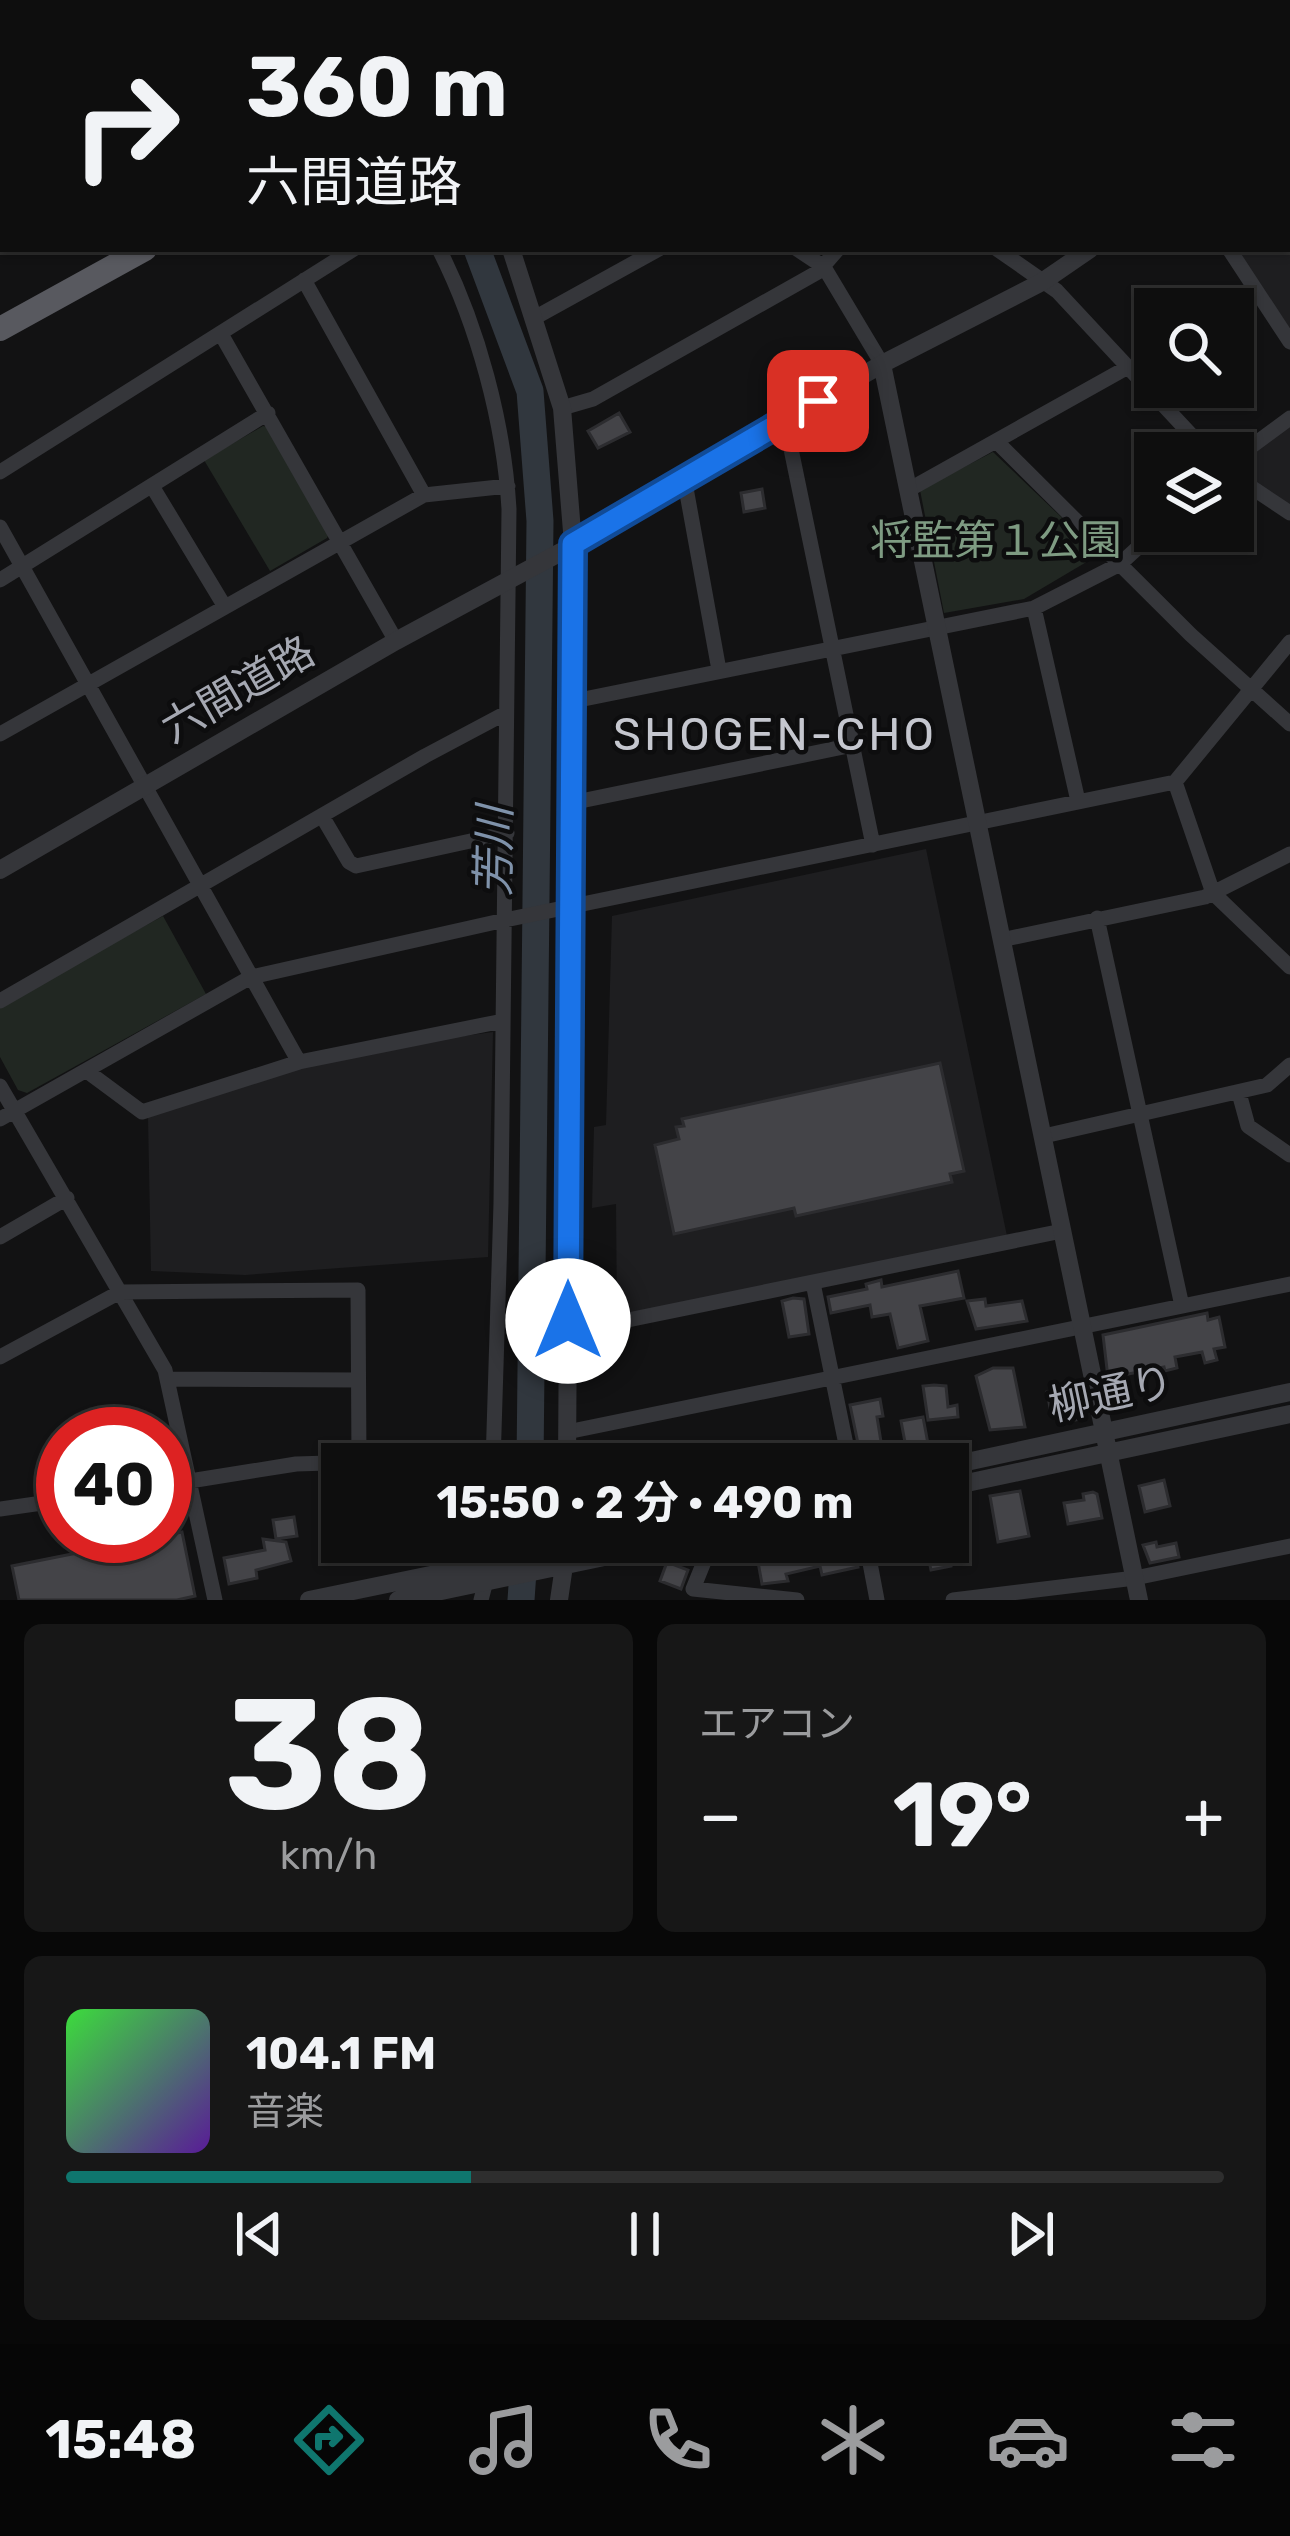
<!DOCTYPE html>
<html lang="ja">
<meta charset="utf-8">
<style>
:root{--surface:#0e0e0e;--page:#171717;--text:#f1f3f6;--muted:#9b9c9e;--line:#2e2e2e;--accent:#0f766e}
body{margin:0;font-family:Rubik,"Noto Sans JP",sans-serif;background:var(--page);color:var(--text);height:100vh;display:flex;flex-direction:column;font-size:45px;white-space:nowrap}
*{box-sizing:border-box;margin:0}
p{font-size:39px;color:var(--muted)}
.icon{flex:none;width:66px;height:66px;fill:none;stroke:currentColor;stroke-width:2;stroke-linecap:round;stroke-linejoin:round}
.map{position:relative;height:1600px;overflow:hidden}
.details{display:flex;flex-direction:column;gap:24px;padding:24px;background:#080808;flex:1}
.details>*{flex:none}
.banner{position:absolute;left:0px;top:0px;width:1290px;height:252px;box-shadow:0 3px 9px #0004,0 0 0 3px var(--line);background:#0e0e0e;color:var(--text);overflow:hidden}
.tools{position:absolute;left:1134px;top:288px;display:grid;gap:24px}
.tools a{display:grid;place-items:center;width:120px;height:120px;border-radius:0px;background:var(--surface);box-shadow:0 3px 9px #0004,0 0 0 3px var(--line);font-size:60px}
.speed{position:absolute;left:36px;top:1407px;display:flex;gap:24px;font-size:60px;font-weight:700;text-align:center}
.speed>*{display:grid;place-content:center;width:156px;height:156px;border-radius:50%;background:var(--surface);box-shadow:0 3px 9px #0004,0 0 0 3px var(--line);line-height:1}
.speed .limit{border:18px solid #d22;background:#fff;color:#111}
.pin{position:absolute;display:grid;place-items:center;width:102px;height:102px;color:#fff;margin:-51px;border-radius:24px;box-shadow:0 6px 18px #0006}
.me{position:absolute;width:132px;margin:-66px;rotate:0deg;stroke-linejoin:round;filter:drop-shadow(0 0 9px #0008)}
.turn{display:flex;align-items:center;gap:42px;height:252px;padding:0 48px;font-size:54px}
.turn .icon{width:156px;height:156px;stroke-width:2.5}
.turn b{display:block;font-size:84px;line-height:102px}
.big{font-size:90px;font-weight:700;line-height:1.1}
.details .widget{flex:1;display:flex;flex-direction:column;justify-content:center;gap:18px;min-width:0;padding:0 42px;border-radius:18px;background:var(--page)}
.details .dial{align-items:center;gap:0}
.dial b{font-size:156px;line-height:1}
.song{display:flex;align-items:center;gap:36px}
.cover{width:144px;height:144px;border-radius:18px;background:linear-gradient(135deg,hsl(120 70% 55%),hsl(270 70% 35%))}
.played{height:12px;border-radius:6px;background:linear-gradient(90deg,var(--accent) 35%,var(--line) 35%)}
.keys{display:flex;justify-content:space-around;direction:ltr}
.heat{display:flex;justify-content:space-between;align-items:center;font-size:66px;direction:ltr}
.details .tiles{flex:1;display:grid;gap:24px;grid-template-columns:1fr 1fr}
.widget:last-child{grid-column:span 2}
.trip{position:absolute;left:321px;top:1443px;width:648px;height:120px;border-radius:0px;background:var(--surface);box-shadow:0 3px 9px #0004,0 0 0 3px var(--line);font-weight:700;line-height:120px;text-align:center}
.menu{display:flex;height:192px;justify-content:space-around;align-items:center;background:#060606;color:var(--muted)}
.menu .icon{width:84px;height:84px}
.menu .selected{color:var(--accent)}
.menu b{font-size:54px;color:var(--text)}
.map>svg:first-child{display:block}
</style>
<div class="map">
<svg width="1290" height="1600" viewBox="0 0 1290 1600">
<rect width="100%" height="100%" fill="#121213"/>
<path fill="#1e1e20" d="M1290 179V329L1236 249H1287Z
M1290 425V507L1235 472V467Z
M926 849 1007 1236 617 1316 616 1204 592 1208 594 1127 606 1125 612 916Z
M493 1032 488 1257 245 1275 151 1271 148 1117 321 1062 391 1046Z"/>
<path fill="#212722" d="M263 426 268 427 330 531 327 538 270 571 204 460Z
M993 452 1100 554 1024 599 944 613 920 490Z
M163 916 206 994 27 1093 18 1090 0 1057V1005Z"/>
<g fill="none" stroke-linecap="round" stroke-linejoin="round">
<path stroke="#31373e" stroke-width="27" d="M316 0 318 3
M477 249 530 391 540 521 530 1464
M521 1600 525 1542"/>
</g>
<path fill="#444448" stroke="#2c2c2f" stroke-width="3" d="M619 413 630 432 598 448 588 431Z
M762 489 765 508 744 512 741 493Z
M940 1063 964 1171 950 1174 952 1182 796 1216 794 1208 674 1234 655 1145 679 1139 676 1127 684 1126 682 1119Z
M958 1271 964 1298 920 1306 928 1341 898 1348 890 1314 872 1317 870 1305 831 1313 828 1297 867 1289 866 1284 881 1280 882 1287Z
M793 1298 804 1299 809 1334 789 1337 782 1301Z
M985 1299 986 1306 1022 1301 1027 1321 976 1329 967 1301Z
M1207 1313 1208 1320 1219 1317 1225 1347 1214 1349 1217 1360 1205 1363 1202 1352 1175 1357 1177 1368 1165 1371 1164 1367 1108 1378 1103 1335Z
M993 1368H1013L1025 1427 990 1430 976 1376Z
M934 1385 946 1386 948 1407 957 1405 958 1417 928 1420 923 1386Z
M1081 1386 1084 1401 1078 1402 1081 1419 1062 1422 1056 1412 1051 1413 1047 1392Z
M880 1399 883 1416 877 1417 883 1454 861 1458 850 1405Z
M923 1417 929 1449 907 1453 901 1421Z
M1164 1480 1170 1506 1145 1512 1139 1486Z
M1020 1491 1029 1536 998 1542 990 1496Z
M1093 1492 1097 1494 1102 1518 1068 1524 1064 1503 1084 1500 1083 1494Z
M294 1517 297 1536 276 1539 273 1520Z
M182 1532 195 1596 177 1600H19L12 1566Z
M263 1539 286 1542 291 1561 256 1570 257 1578 229 1584 224 1558 265 1550Z
M352 1542H374L375 1562 354 1563Z
M925 1542H954L956 1555 950 1556 951 1566 931 1570Z
M1156 1542 1157 1547 1176 1543 1179 1557 1150 1563 1143 1545Z
M847 1543 850 1558 856 1557 858 1567 822 1575 820 1566 786 1574 788 1581 762 1584 758 1562 792 1556 791 1548 811 1544 812 1550Z
M667 1562 688 1570 681 1589 660 1581Z"/>
<g fill="none" stroke-linecap="round" stroke-linejoin="round">
<path stroke="#35363a" stroke-width="15" d="M163 0 165 3
M277 0 279 3
M720 0 722 3
M911 0 913 3
M1065 0 1067 3
M1226 0 1227 3
M370 3 374 0
M873 3 876 0
M1044 3 1049 0
M1287 16 1290 14
M0 111 3 113
M1287 111 1290 117
M439 249C478 326 504 423 509 509L501 1203 493 1464
M797 249 824 267 882 364
M997 249 1057 291 1208 453
M1229 249 1290 342
M304 280 424 495
M536 317 659 249
M221 334 396 641
M562 408 593 399 818 272 838 249
M785 420 873 845
M996 441 1191 635 1290 724
M1233 460 1290 418
M0 472 354 249
M1233 475 1290 513
M684 477 719 670
M152 486 225 607
M910 489 1128 367
M0 527 299 1062
M0 580 268 413
M1034 608 1078 801
M1290 642 1175 782 1213 893 1290 967
M569 702 1034 608 1120 564 1156 531
M0 734 424 495 508 486
M571 803 853 745
M322 816 349 862 356 866 507 833
M1097 918 1182 1306
M1001 940 1205 897 1290 854
M0 1001 425 756 504 714
M88 1072 142 1112 299 1062 503 1021
M0 1086 165 1370 215 1600
M1239 1093 1248 1126 1290 1155
M0 1119 251 977 505 920 1175 782
M1044 1136 1267 1085 1290 1065
M0 1237 67 1198
M813 1283 850 1464
M568 1321H623L1062 1231
M0 1357 120 1292 358 1290 359 1462
M168 1379 358 1380
M567 1432 1290 1284
M165 1485 296 1464 493 1458
M0 1509 63 1500
M712 1542 693 1589 797 1600
M866 1542 877 1600
M481 1600 491 1562V1542
M953 1600 1135 1578 1290 1546"/>
<path stroke="#35363a" stroke-width="18" d="M20 3 21 0
M0 102 3 87
M1287 154 1290 153
M511 249 562 408 573 544 567 1464
M882 364 1139 1600
M0 870 396 641 561 552 882 364 1042 282 1090 249
M948 1466 1290 1392
M948 1487 1290 1414
M309 1600 591 1542
M398 1600 676 1542
M559 1600 565 1559"/>
<path stroke="#58595f" stroke-width="24" d="M584 3 589 0
M0 329 145 249"/>
</g>
<g fill="none" stroke-linecap="round" stroke-linejoin="round">
<defs>
<path id="route" d="M568 1321 573 544 818 401"/>
</defs>
<use href="#route" stroke="#114b97" stroke-width="30"/>
<use href="#route" stroke="#1a73e8" stroke-width="21"/>
</g>
<g text-anchor="middle" dominant-baseline="central" stroke-width="9" stroke-linejoin="round" paint-order="stroke">
<g font-size="42" fill="#7e9b82" stroke="#0d0d0e">
<text x="996" y="541">将監第１公園</text>
</g>
<g font-size="42" fill="#a5a8b2" stroke="#0d0d0e">
<text transform="translate(238 690) rotate(-30)">六間道路</text>
<text transform="translate(1111 1394) rotate(-12)">柳通り</text>
</g>
<g font-size="45" letter-spacing="3" fill="#c5c7cf" stroke="#0d0d0e">
<text x="775" y="734">SHOGEN-CHO</text>
</g>
<g font-size="45" font-style="italic" fill="#7f92aa" stroke="#0d0d0e">
<text transform="translate(494 851) rotate(-89)">芳川</text>
</g>
</g>
</svg>
<div class="tools">
<a><svg class="icon" aria-label="search" viewBox="0 0 24 24"><circle cx="10" cy="10" r="6"/><path d="M15 15l6 6"/></svg></a>
<a><svg class="icon" aria-label="layers" viewBox="0 0 24 24"><path d="M12 4l9 5-9 5-9-5zM3 14l9 5 9-5"/></svg></a>
</div>
<div class="speed"><div class="limit">40</div></div>
<div class="pin" style="left:818px;top:401px;background:#d93025"><svg class="icon" aria-label="arrive" viewBox="0 0 24 24"><path d="M6 21V4h12l-3 4 3 4H6"/></svg></div>
<svg class="me" style="left:568px;top:1321px" viewBox="-20 -20 40 40"><circle r="19" fill="#fff"/><path d="M0-13L10 11 0 6-10 11z" fill="#1a73e8"/></svg>
<div class="trip">15:50 · 2 分 · 490 m</div>
<div class="banner">
<div class="turn"><svg class="icon" aria-label="right" viewBox="0 0 24 24"><path d="M7 20v-9h11M14 6l5 5-5 5"/></svg><div><b>360 m</b>六間道路</div></div>
</div>
</div>
<section class="details">
<div class="tiles">
<div class="widget dial"><b>38</b><p>km/h</p></div>
<div class="widget"><p>エアコン</p>
<div class="heat"><a>−</a><b class="big">19°</b><a>+</a></div>
</div>
<div class="widget">
<div class="song"><i class="cover"></i><div><b>104.1 FM</b><p>音楽</p></div></div>
<div class="played"></div>
<div class="keys"><svg class="icon" aria-label="previous" viewBox="0 0 24 24"><path d="M18 5L8 12l10 7zM5 5v14"/></svg><svg class="icon" aria-label="pause" viewBox="0 0 24 24"><path d="M8 5v14M16 5v14"/></svg><svg class="icon" aria-label="next" viewBox="0 0 24 24"><path d="M6 5l10 7-10 7zM19 5v14"/></svg></div>
</div>
</div>
</section>
<nav class="menu">
<b>15:48</b>
<svg class="icon selected" aria-label="directions" viewBox="0 0 24 24"><path d="M12 3l9 9-9 9-9-9zM9 14v-3h6M13 9l2 2-2 2"/></svg>
<svg class="icon" aria-label="music" viewBox="0 0 24 24"><path d="M9 18V5l10-2v13"/><circle cx="6" cy="18" r="3"/><circle cx="16" cy="16" r="3"/></svg>
<svg class="icon" aria-label="phone" viewBox="0 0 24 24"><path d="M5 4h4l2 5-3 2q2 4 5 5l2-3 5 2v4C11 20 4 13 5 4z"/></svg>
<svg class="icon" aria-label="climate" viewBox="0 0 24 24"><path d="M12 3v18M4 7l16 10M4 17L20 7"/></svg>
<svg class="icon" aria-label="car" viewBox="0 0 24 24"><path d="M5 17H2v-5l4-1 3-4h7l3 4 3 1v5h-3M9 17h6M6 11h13"/><circle cx="7" cy="17" r="2"/><circle cx="17" cy="17" r="2"/></svg>
<svg class="icon" aria-label="filters" viewBox="0 0 24 24"><path d="M4 7h16M4 17h16"/><circle cx="9" cy="7" r="2"/><circle cx="15" cy="17" r="2"/></svg>
</nav>
